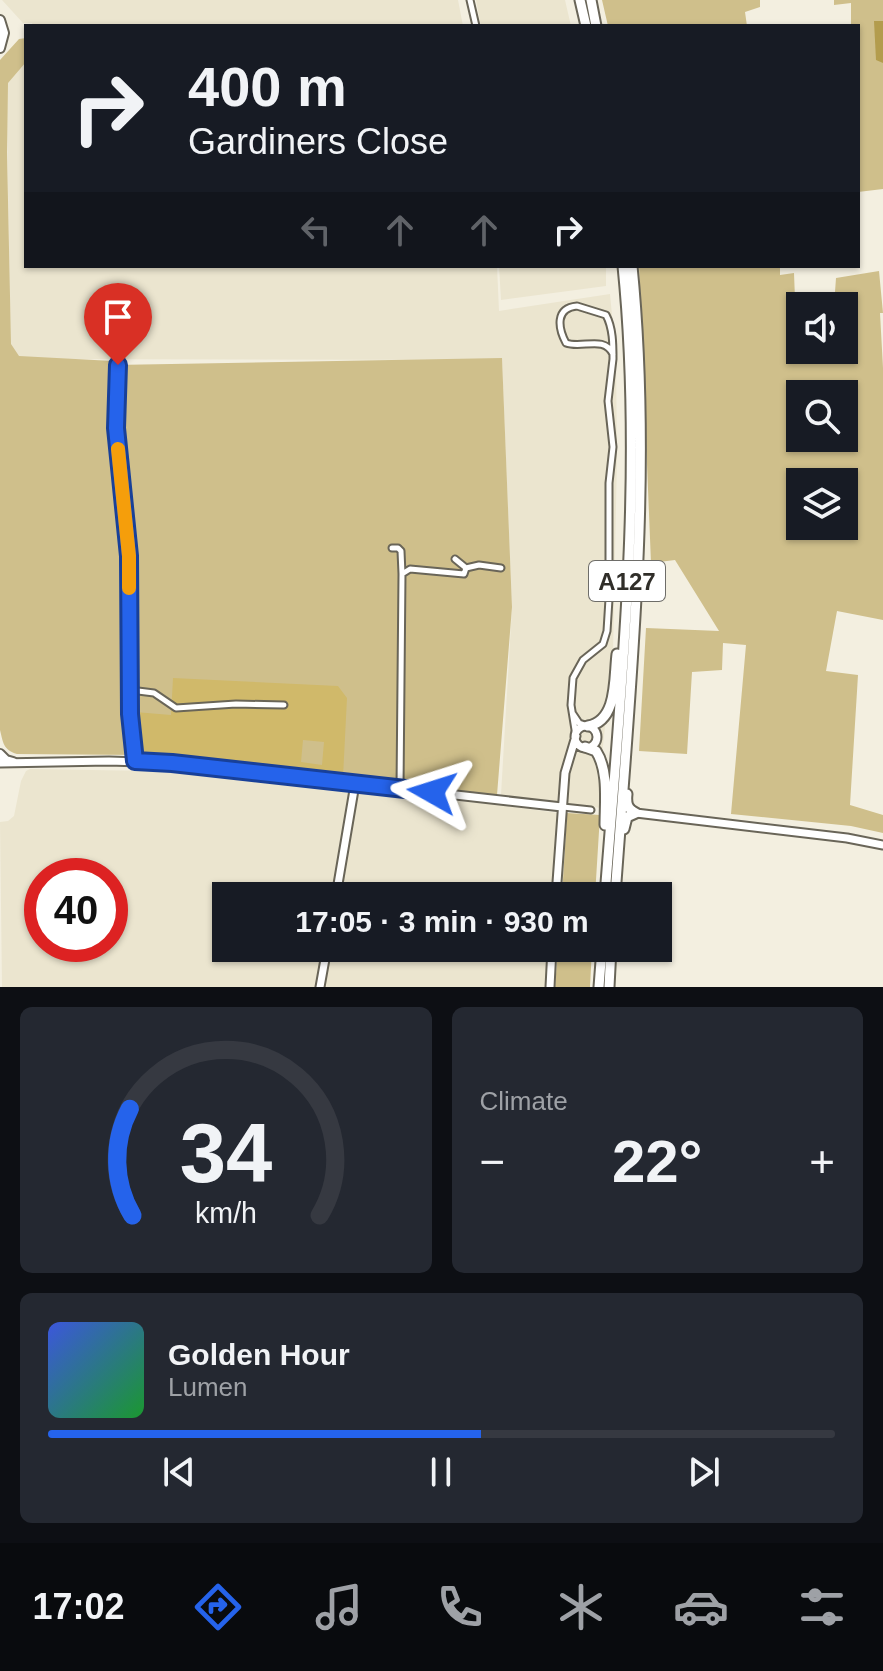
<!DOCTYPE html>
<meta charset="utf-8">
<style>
:root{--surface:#171b24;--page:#242831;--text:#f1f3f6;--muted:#9ea1a6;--line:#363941;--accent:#2563eb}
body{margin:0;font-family:Arial,sans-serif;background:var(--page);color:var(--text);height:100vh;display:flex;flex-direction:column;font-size:30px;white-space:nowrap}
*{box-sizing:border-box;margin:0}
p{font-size:26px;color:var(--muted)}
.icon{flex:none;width:44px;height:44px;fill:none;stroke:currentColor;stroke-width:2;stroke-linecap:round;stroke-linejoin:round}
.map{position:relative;height:987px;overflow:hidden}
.sheet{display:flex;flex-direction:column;gap:20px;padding:20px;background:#0d0f14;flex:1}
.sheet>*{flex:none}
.hud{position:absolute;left:24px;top:24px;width:836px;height:244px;border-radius:0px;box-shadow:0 2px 6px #0004;background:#171b24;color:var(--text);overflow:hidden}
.fabs{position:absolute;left:786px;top:292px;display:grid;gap:16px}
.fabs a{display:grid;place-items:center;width:72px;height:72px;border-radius:0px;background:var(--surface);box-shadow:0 2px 6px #0004;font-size:40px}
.speed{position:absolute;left:24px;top:858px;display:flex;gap:16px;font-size:40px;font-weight:700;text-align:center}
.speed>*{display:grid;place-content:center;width:104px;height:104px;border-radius:50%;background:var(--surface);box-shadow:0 2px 6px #0004;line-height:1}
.speed .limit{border:12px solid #d22;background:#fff;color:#111}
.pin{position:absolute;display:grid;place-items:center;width:68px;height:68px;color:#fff;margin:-82px -34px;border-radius:50% 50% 50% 0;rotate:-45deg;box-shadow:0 0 8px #0007}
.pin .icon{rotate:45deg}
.me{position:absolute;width:88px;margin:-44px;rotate:276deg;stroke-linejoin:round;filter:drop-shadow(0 0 6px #0008)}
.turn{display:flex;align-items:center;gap:28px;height:168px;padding:0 32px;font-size:36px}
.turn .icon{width:104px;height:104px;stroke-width:2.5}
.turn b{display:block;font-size:56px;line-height:68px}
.lanes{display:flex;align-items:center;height:76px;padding:0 32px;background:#0003;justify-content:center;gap:40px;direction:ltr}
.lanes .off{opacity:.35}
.big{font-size:60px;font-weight:700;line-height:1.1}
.sheet .widget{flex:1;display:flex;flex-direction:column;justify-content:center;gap:12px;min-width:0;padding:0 28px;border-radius:12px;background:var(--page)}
.sheet .dial{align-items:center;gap:0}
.dial svg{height:208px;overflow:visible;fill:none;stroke:var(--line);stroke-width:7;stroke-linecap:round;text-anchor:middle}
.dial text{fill:var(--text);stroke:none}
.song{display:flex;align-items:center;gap:24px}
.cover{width:96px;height:96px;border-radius:12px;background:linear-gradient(135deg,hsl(230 70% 55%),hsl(130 70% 35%))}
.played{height:8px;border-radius:4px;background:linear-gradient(90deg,var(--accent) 55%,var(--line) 55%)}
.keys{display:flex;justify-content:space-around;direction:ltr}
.heat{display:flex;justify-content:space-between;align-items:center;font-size:44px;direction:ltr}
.sheet .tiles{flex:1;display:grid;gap:20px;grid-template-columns:1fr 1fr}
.widget:last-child{grid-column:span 2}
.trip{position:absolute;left:212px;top:882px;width:460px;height:80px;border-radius:0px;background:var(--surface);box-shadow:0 2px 6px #0004;font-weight:700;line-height:80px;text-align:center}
.tab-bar{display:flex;height:128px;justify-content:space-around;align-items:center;background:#090b0e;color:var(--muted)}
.tab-bar .icon{width:56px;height:56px}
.tab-bar .current{color:var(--accent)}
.tab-bar b{font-size:36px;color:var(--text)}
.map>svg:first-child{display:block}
</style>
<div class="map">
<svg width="883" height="987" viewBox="0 0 883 987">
<rect width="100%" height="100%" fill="#f3efe0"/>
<path fill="#ebe5cf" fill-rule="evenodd" d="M2 0H458L463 26H33L32 23H23Z
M476 0H565L571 26H481Z
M26 58V266H497L499 311 610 294 616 359 617 457 613 653 601 764V808L501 795 512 607 502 360 11 359 6 79Z
M499 266H606V286L501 300Z
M30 769 154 771 499 805 558 813 552 896H226V948H548L546 987H2L0 822 8 821 14 816 21 781 26 771ZM42 876H110V944H42Z"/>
<path fill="#cfbf8b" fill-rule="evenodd" d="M602 0H760V7L745 12 747 26H608Z
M834 0H883V189L858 192V26H851V3L834 5Z
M26 38V62L8 83 7 152 11 344 19 356 113 361 114 365 502 358 512 607 497 795 289 770 140 755 17 754C3 750 3 742 0 730V60L19 39Z
M639 266H780V275L794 273 796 325 800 326V350H844V306H834L836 278 879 271 883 313H880L883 368V620L837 611 826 671 858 675 850 805 883 815V833L851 826 731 814 746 645 723 643 722 670 692 672 687 754 639 751 646 628 719 631 675 560 651 563ZM800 394H844V438H800ZM800 482H844V526H800Z
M567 813 600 815 595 896H562Z
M558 948H592L590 987H555Z"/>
<path fill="#d0b96a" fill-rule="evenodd" d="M173 678 338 686 347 698 343 777 139 754 135 712 171 715ZM303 740 324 742 322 765 301 762Z"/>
<path fill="#b39c4d" d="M874 21H883V63L876 60Z"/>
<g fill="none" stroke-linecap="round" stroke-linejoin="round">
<defs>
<path id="street" d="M470 0 476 26
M118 365 116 428 129 554 130 714 135 761
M392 548H398L401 551 402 574
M466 568 479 565 501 568
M130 690 154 693 176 708 236 704 284 705
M573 714 579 723 588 726
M576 736 571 705 573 678 583 660 603 644 607 631 609 599V483L613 447 608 401 613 359C613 344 613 328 606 315L577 306C555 308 558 328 566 343 582 349 604 335 613 354
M400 788 402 574 410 569 464 574 466 568 455 559
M563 807 591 810"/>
<path id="secondary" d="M575 737a11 11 0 1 1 22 0a11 11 0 1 1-22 0Z
M0 763 109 761 172 763 562 807
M636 813 847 838 883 845
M336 896 355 784
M556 896 565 773 576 736
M320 987 327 948
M550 987 552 948"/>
<path id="primary" d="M0 20 4 33 0 48
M0 754 6 760 13 762"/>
<path id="highway" d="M580 0 586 26
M591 0 596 26
M588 726C618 721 614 677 617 654
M585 747 596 751C609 771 605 802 605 825
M624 829 627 817 636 813C627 809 626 803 627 794
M605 896C621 687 644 475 623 266
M615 896C630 686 653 476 632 266
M599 987 602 948
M609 987 611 948"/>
</defs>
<use href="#street" stroke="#696558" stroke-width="9"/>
<use href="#secondary" stroke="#696558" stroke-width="11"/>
<use href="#primary" stroke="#696558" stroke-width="12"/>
<use href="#highway" stroke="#696558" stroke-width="13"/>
<use href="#street" stroke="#fff" stroke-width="5"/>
<use href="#secondary" stroke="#fff" stroke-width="7"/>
<use href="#primary" stroke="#fff" stroke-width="8"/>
<use href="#highway" stroke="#fff" stroke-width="9"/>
</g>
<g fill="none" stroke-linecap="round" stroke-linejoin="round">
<defs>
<path id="route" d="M118 365 116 428 129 556 130 714 135 761 172 763 432 792"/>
</defs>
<use href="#route" stroke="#184099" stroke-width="20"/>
<use href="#route" stroke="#2563eb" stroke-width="14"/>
<path stroke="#f59e0b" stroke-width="14" d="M118 449 129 556V588"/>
</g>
<g text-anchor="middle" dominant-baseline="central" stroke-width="8" stroke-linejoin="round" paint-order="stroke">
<rect fill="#fff" stroke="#6e6d69" stroke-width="2" x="589" y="561" width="76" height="40" rx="6"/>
<g font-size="24" font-weight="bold" fill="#302e29">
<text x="627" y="581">A127</text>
</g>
</g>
</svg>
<div class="fabs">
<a><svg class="icon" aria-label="sound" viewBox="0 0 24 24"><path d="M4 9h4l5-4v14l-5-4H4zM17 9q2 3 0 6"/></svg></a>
<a><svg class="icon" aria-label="search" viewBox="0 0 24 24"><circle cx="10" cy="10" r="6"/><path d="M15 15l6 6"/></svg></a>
<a><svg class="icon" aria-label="layers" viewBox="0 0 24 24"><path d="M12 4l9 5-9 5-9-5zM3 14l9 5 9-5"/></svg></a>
</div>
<div class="speed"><div class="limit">40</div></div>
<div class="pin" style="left:118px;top:365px;background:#d93025"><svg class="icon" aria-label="arrive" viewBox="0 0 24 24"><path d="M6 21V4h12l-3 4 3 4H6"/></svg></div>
<svg class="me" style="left:432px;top:792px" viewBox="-20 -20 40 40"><path d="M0-17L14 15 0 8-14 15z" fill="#2563eb" stroke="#fff" stroke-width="4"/></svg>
<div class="trip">17:05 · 3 min · 930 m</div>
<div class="hud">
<div class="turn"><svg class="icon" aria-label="right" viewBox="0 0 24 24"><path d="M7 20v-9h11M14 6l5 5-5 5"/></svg><div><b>400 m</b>Gardiners Close</div></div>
<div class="lanes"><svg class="icon off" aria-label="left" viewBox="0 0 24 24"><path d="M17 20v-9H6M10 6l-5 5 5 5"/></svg><svg class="icon off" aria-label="ahead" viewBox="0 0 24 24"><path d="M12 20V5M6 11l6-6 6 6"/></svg><svg class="icon off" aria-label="ahead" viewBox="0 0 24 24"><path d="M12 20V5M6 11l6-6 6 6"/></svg><svg class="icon" aria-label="right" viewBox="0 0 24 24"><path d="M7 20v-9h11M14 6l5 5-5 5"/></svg></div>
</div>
</div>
<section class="sheet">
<div class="tiles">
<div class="widget dial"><svg viewBox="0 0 100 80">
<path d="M14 69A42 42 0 1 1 86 69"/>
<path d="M14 69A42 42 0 0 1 13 28" stroke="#2563eb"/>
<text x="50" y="56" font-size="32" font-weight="700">34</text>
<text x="50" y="72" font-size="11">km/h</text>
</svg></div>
<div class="widget"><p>Climate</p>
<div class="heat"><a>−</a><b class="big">22°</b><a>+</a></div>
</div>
<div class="widget">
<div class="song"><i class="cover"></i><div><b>Golden Hour</b><p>Lumen</p></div></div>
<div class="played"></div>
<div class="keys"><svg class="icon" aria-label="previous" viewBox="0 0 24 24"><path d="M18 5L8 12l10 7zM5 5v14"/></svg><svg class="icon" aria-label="pause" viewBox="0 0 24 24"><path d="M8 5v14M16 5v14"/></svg><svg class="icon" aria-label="next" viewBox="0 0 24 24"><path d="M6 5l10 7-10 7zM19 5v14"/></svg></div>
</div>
</div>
</section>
<nav class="tab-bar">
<b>17:02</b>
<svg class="icon current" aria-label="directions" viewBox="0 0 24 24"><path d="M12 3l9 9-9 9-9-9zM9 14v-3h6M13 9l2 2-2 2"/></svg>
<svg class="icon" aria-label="music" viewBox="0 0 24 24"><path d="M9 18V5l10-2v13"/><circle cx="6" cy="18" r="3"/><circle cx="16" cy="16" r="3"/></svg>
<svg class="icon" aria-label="phone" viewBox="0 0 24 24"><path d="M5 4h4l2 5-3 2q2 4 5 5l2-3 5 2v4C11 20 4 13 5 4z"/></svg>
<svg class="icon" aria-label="climate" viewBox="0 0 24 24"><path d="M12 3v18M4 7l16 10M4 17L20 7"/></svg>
<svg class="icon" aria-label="car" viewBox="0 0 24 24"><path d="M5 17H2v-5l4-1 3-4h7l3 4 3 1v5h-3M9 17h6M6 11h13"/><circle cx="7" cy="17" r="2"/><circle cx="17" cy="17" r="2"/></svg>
<svg class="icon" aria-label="filters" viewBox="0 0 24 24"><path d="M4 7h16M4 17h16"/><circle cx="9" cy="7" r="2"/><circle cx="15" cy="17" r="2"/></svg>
</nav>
